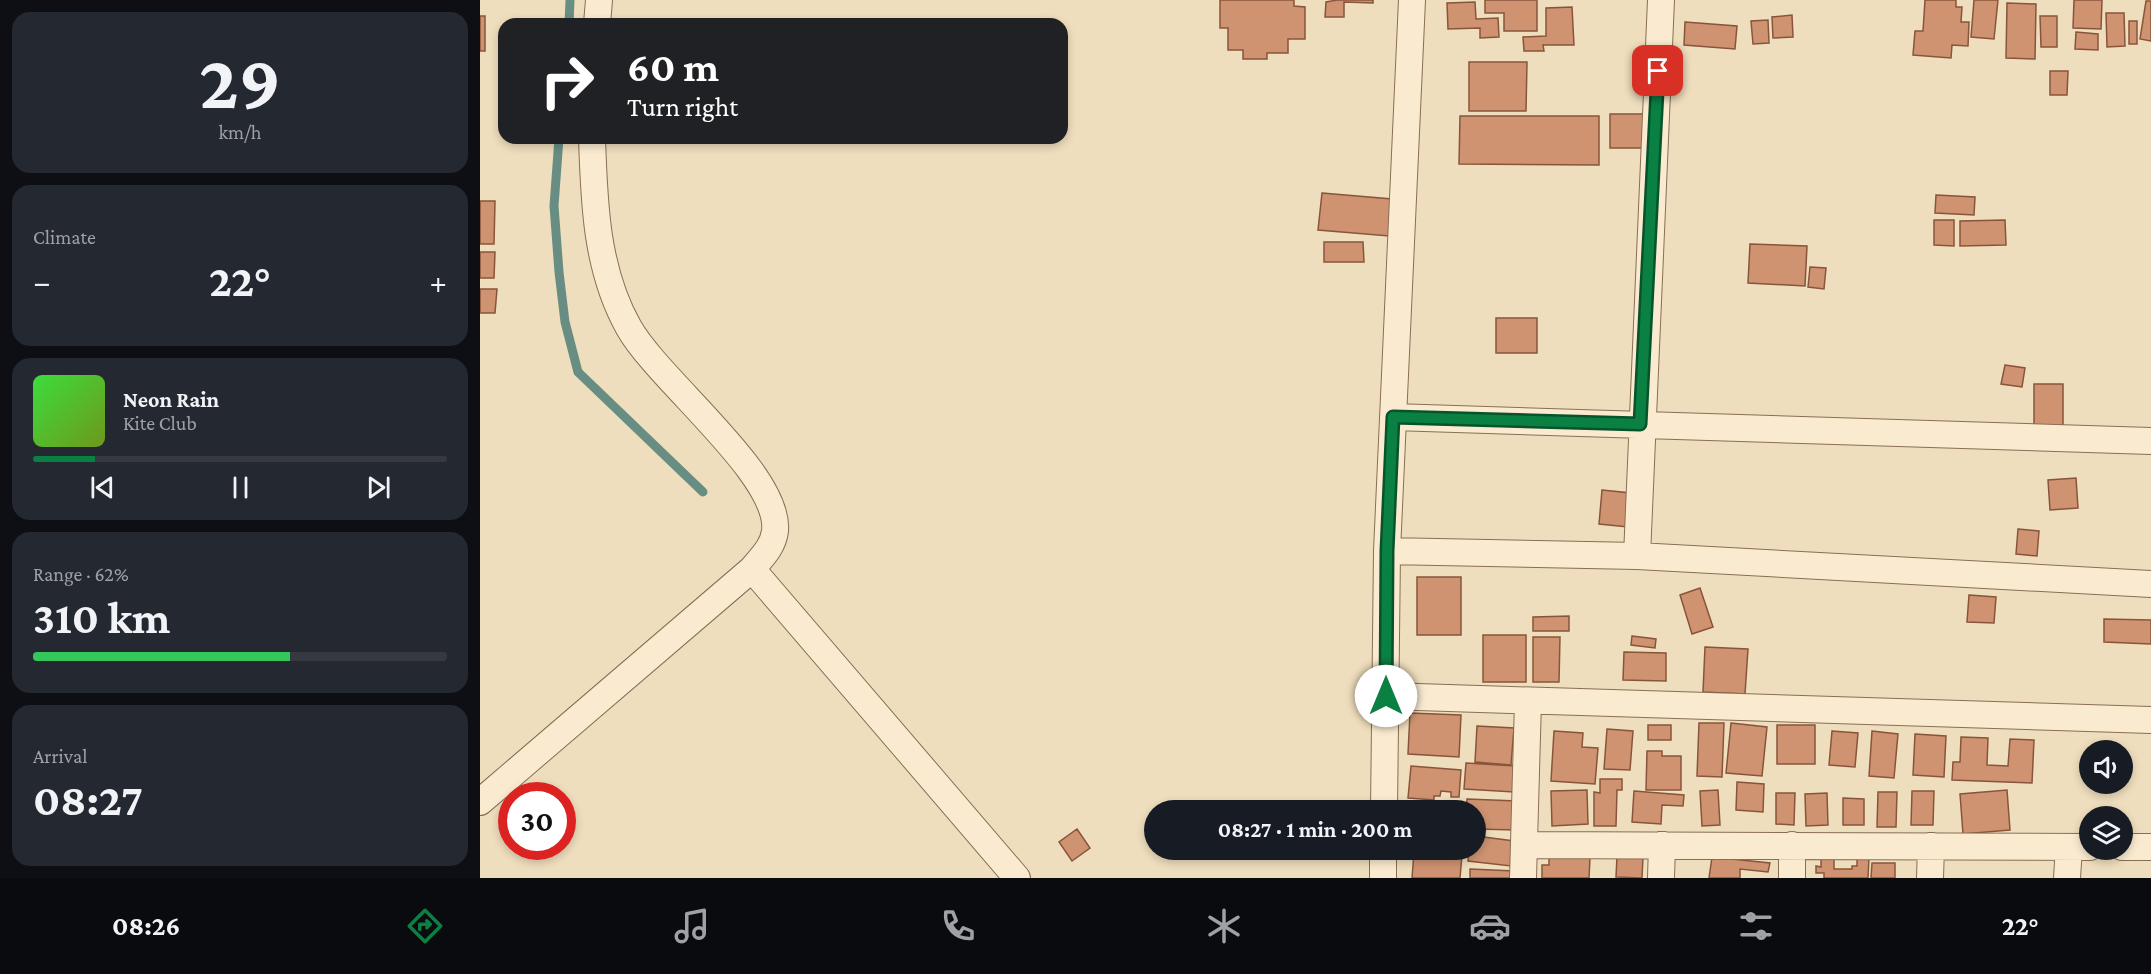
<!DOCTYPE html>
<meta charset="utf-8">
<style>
:root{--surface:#171b24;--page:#242831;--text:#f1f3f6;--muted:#9ea1a6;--line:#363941;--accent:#0b8043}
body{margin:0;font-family:"Crimson Pro",serif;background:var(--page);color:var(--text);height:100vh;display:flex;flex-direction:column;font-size:22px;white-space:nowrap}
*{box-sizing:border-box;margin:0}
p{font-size:20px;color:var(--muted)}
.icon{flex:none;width:33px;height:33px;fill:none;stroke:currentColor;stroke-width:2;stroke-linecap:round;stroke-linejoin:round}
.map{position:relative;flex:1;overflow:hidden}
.details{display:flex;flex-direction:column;gap:12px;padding:12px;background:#0d0f14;width:480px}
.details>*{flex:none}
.guide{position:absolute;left:18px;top:18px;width:570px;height:126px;border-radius:18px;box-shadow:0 3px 9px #0003;background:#202124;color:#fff;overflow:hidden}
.buttons{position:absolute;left:1599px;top:740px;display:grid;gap:12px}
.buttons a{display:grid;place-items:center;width:54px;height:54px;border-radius:50%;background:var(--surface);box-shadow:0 3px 9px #0003;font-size:30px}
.speed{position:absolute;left:18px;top:782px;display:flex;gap:12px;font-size:30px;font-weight:700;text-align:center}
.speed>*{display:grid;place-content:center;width:78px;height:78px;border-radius:50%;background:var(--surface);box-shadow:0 3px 9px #0003;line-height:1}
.speed .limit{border:9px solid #d22;background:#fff;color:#111}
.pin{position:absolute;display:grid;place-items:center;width:51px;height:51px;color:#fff;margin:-26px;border-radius:12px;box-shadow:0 3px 9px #0006}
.me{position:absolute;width:66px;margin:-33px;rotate:0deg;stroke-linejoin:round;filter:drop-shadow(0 0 4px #0008)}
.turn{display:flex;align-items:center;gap:21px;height:126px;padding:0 30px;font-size:27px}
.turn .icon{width:78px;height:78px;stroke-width:2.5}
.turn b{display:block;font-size:42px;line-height:51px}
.big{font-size:45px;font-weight:700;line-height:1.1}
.details .tile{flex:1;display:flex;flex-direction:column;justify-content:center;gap:9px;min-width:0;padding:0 21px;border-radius:18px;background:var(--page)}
.details .dial{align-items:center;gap:0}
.dial b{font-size:78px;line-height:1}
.song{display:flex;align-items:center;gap:18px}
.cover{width:72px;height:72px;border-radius:9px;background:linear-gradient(135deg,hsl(120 70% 55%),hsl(80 70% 35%))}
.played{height:6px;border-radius:3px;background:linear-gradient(90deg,var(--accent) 15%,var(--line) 15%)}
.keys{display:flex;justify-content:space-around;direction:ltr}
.heat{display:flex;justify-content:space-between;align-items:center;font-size:33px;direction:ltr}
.charge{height:9px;border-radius:4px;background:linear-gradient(90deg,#34c759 62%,var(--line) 0)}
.trip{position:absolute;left:664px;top:800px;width:342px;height:60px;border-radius:30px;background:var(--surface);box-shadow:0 3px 9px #0003;font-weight:700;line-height:60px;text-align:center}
.dock{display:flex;height:96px;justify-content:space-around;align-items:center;background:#090b0e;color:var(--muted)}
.dock .icon{width:42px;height:42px}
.dock .active{color:var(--accent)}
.dock b{font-size:27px;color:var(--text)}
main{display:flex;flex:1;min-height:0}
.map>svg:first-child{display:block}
</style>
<main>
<section class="details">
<div class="tile dial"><b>29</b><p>km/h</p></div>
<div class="tile"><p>Climate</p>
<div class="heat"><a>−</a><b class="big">22°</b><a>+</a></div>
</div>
<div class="tile">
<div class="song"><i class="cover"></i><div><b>Neon Rain</b><p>Kite Club</p></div></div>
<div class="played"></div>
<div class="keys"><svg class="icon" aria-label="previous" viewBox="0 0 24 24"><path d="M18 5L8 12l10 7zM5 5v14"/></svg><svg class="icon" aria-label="pause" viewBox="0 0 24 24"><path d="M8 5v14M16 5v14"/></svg><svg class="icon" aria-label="next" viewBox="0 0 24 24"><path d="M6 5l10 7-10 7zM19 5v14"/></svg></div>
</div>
<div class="tile"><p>Range · 62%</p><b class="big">310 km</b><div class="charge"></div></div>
<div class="tile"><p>Arrival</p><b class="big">08:27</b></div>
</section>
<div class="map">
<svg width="1671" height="878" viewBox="0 0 1671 878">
<rect width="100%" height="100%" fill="#efdebd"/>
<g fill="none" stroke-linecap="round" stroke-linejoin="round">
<path stroke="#688e83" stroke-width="9" d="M89 24 90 0
M79 138 74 206 79 272 85 322 98 372 223 492"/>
</g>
<path fill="#cf9371" stroke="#88553a" stroke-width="1.5" d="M740 0H814V6L825 7V39H808V53H787V59H763V50H748V28H740Z
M857 0H893V3L864 2V17H845L846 2Z
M1005 0H1057V31H1024V13H1005Z
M1445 0H1476V7H1482L1481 22H1489L1488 46 1472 45 1471 58 1433 55 1435 31H1443Z
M1494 0H1518L1514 39 1491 37Z
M1594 0H1622L1621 29 1593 28Z
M1666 1H1671V41L1660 39Z
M995 2 996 19 1018 18 1019 37 1000 38V28L968 29 967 3Z
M1527 3 1556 4 1555 59 1526 58Z
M1092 7 1094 45H1063L1064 51H1044L1043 37 1066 36V8Z
M1626 13H1644L1645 46 1627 47Z
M1312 15 1313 37 1293 38 1292 17Z
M0 16H5V51H0Z
M1560 16H1577V47H1561Z
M1288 20 1289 43 1273 44 1271 21Z
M1649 21H1657V44H1649Z
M1205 22 1257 26 1255 49 1204 45Z
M1596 32 1618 34V50L1595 49Z
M989 62H1047L1046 111H989Z
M1570 71H1588L1587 95H1570Z
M1130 114H1171L1170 148H1130Z
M980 116H1119V165L979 164Z
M842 193 912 199 909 236 838 230Z
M1456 195 1495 197 1494 215 1455 213Z
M0 201H15L14 244H0Z
M1454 220H1474V246L1454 245Z
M1525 220 1526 245 1480 246V221Z
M844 242H883L884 262H844Z
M1270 244 1327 246 1325 286 1268 283Z
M0 252H15L14 278H0Z
M1330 267 1346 268 1344 289 1328 287Z
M0 289H17L15 313H0Z
M1016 318H1057V353H1016Z
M1525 365 1545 368 1542 387 1521 384Z
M1554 384H1583V432H1554Z
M1596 478 1598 508 1570 510 1568 480Z
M1122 490 1151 493 1148 527 1119 524Z
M1538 529 1559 531 1557 556 1536 554Z
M937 577H981V635H937Z
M1220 588 1233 627 1212 634 1200 595Z
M1489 595 1516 597 1514 623 1487 622Z
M1089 616V631H1053V617Z
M1624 619 1671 620V644L1624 642Z
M1003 635H1046V682H1003Z
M1152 636 1176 639 1175 648 1151 645Z
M1053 637H1080L1079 682H1053Z
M1225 647 1268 649 1265 694 1223 692Z
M1144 652 1186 653V681L1143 680Z
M930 713 981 715 979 757 928 754Z
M1219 723H1244L1242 777 1217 776Z
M1251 723 1287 727 1282 776 1246 773Z
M1168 725H1191V740H1168Z
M1297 725H1335V764H1297Z
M997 726 1034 728 1031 765 995 762Z
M1127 729 1153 731 1150 770 1124 769Z
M1074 731 1103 733 1102 747 1118 748 1115 784 1071 781Z
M1352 731 1378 733 1375 767 1349 765Z
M1392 731 1418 734 1414 778 1389 776Z
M1435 734 1466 736 1464 777 1433 775Z
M1481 737 1508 738 1507 765 1528 766 1530 739 1554 740 1552 783 1472 780 1473 762H1480Z
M1167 751H1182V756H1201V790H1166Z
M986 763 1036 766 1034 792 984 789Z
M931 766 981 770 979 797H971V792L961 791 960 796H954V800L928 798Z
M1120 779H1142V790H1137L1136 826H1114V792L1120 793Z
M1257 782 1284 784 1283 812 1256 810Z
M1107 790 1108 824 1072 826 1071 791Z
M1238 790 1240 825 1222 826 1220 791Z
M1527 790 1530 830 1483 834 1480 794Z
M1154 791 1204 795 1203 806 1182 805 1181 824 1152 822Z
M1432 791H1454L1453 825H1431Z
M1398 792H1417L1416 827H1397Z
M1296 793H1315L1314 825 1296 824Z
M1347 793 1348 825 1326 826 1325 794Z
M1363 798 1384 799V825H1363Z
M987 799 1037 801 1036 830 996 829V810H986Z
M930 804 981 807V810H930Z
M597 829 610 848 592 861 579 842Z
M996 836 1034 841 1031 866 988 861 989 849H996Z
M934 852 982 855 980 878H932Z
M1069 856 1110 858 1109 878H1062V865H1069Z
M1137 856 1163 857 1162 878 1136 877Z
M1232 857 1290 863 1288 872 1260 869V878H1229Z
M1377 858H1389L1388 878H1344V873H1336V866L1341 867V859H1354V869H1372V866H1377Z
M1392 863H1415V878H1391Z
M990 869 1035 871V878H990Z"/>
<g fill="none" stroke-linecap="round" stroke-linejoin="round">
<defs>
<path id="street" d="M117 24 119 0
M913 417 1671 441
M907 551 1157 556 1671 584
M1157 556 1181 0
M272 569 537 878
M906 696 1671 720
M0 802 272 569C282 557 293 547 295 531 301 475 179 381 149 328 116 270 114 202 112 138
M904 810 907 551 932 0
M1044 845 1610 847
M1642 847H1671
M903 878V849
M1043 878 1048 701
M1181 878 1182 845
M1312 878V845
M1450 878 1451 846
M1587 878 1589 847"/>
</defs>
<use href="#street" stroke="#886e55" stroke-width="28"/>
<use href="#street" stroke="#faebd0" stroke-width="26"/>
</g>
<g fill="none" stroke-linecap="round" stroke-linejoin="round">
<defs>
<path id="route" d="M906 696 907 551 913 417 1160 424 1178 71"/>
</defs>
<use href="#route" stroke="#07532c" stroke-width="15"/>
<use href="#route" stroke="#0b8043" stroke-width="10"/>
</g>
</svg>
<div class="buttons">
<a><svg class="icon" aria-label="sound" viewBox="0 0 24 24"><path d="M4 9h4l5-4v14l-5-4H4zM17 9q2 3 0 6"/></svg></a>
<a><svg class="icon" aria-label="layers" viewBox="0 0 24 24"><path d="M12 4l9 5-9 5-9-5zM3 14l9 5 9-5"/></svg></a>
</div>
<div class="speed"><div class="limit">30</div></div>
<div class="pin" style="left:1178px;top:71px;background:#d93025"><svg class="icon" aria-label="arrive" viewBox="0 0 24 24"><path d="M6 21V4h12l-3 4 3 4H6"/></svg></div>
<svg class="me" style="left:906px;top:696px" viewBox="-20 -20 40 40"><circle r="19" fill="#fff"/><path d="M0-13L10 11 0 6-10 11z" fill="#0b8043"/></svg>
<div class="trip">08:27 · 1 min · 200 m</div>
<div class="guide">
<div class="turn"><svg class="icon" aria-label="right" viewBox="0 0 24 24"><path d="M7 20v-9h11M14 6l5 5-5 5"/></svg><div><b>60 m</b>Turn right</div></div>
</div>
</div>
</main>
<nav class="dock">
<b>08:26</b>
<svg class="icon active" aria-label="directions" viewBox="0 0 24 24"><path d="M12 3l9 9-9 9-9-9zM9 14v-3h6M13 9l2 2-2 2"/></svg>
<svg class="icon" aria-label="music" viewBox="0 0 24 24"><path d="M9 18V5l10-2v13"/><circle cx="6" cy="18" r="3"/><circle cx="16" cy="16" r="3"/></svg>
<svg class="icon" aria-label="phone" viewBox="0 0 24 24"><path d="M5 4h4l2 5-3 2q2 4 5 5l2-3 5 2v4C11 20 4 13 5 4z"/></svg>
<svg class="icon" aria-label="climate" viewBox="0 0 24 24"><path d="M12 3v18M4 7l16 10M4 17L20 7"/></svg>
<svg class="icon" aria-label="car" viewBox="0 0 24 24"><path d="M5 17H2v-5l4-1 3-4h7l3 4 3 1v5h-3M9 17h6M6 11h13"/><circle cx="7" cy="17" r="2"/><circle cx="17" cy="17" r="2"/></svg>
<svg class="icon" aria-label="filters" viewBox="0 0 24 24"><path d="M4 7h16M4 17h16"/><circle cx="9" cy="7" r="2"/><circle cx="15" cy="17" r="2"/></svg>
<b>22°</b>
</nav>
